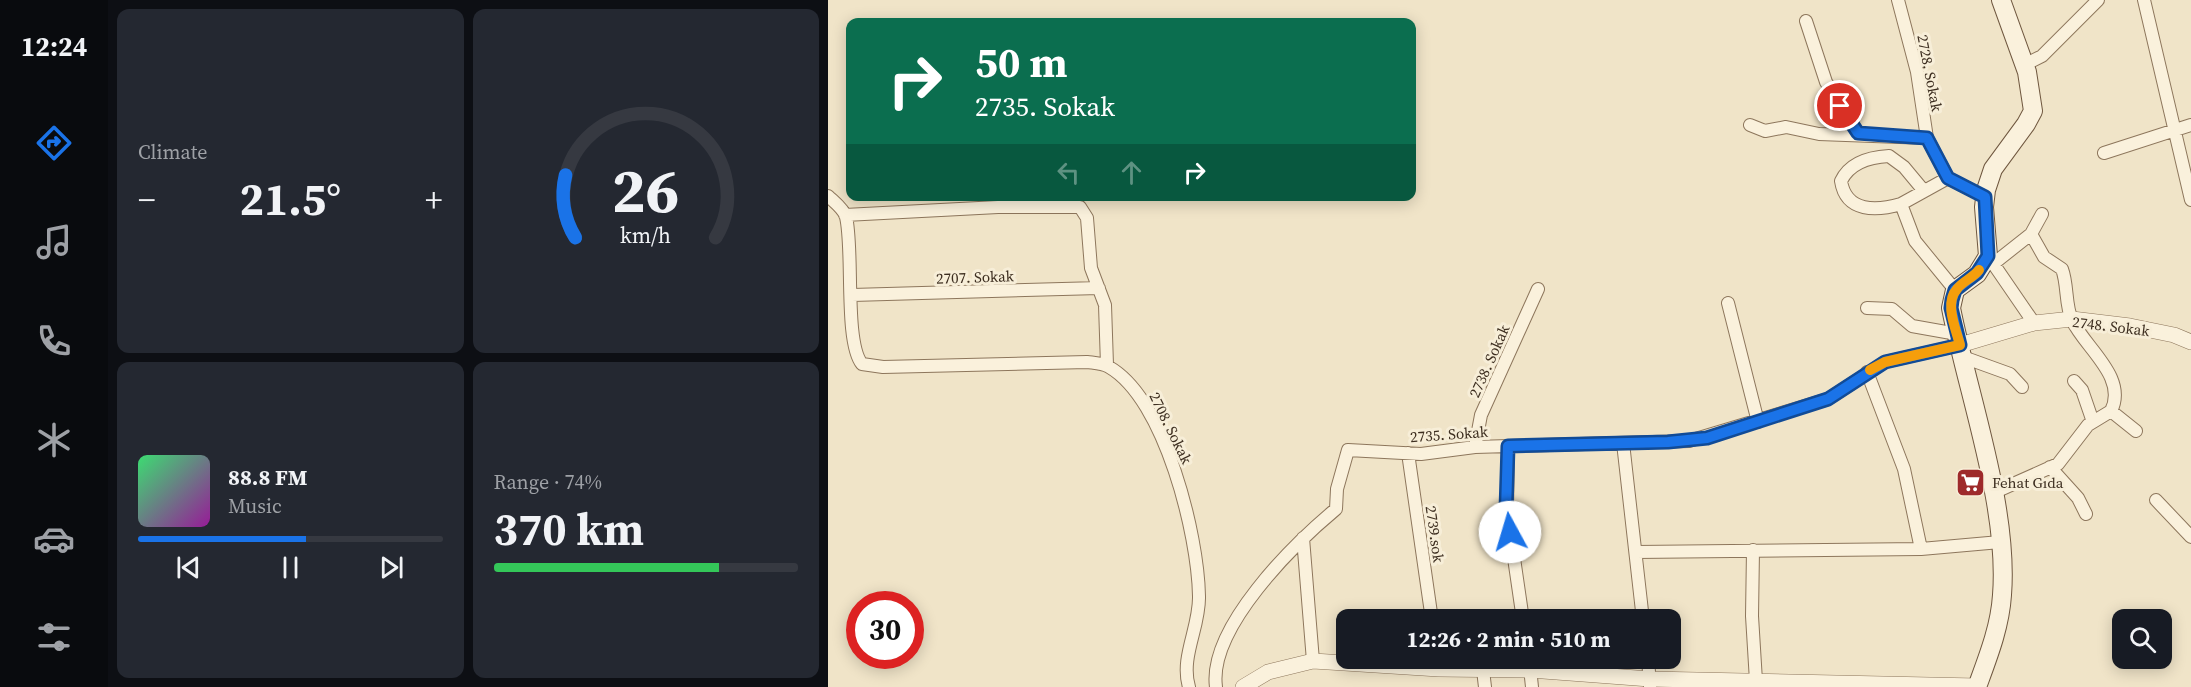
<!DOCTYPE html>
<meta charset="utf-8">
<style>
:root{--surface:#171b24;--page:#242831;--text:#f1f3f6;--muted:#9ea1a6;--line:#363941;--accent:#1a73e8}
body{margin:0;font-family:"Source Serif 4",serif;background:var(--page);color:var(--text);height:100vh;display:flex;flex-direction:column;font-size:22px;white-space:nowrap}
*{box-sizing:border-box;margin:0}
p{font-size:20px;color:var(--muted)}
.icon{flex:none;width:33px;height:33px;fill:none;stroke:currentColor;stroke-width:2;stroke-linecap:round;stroke-linejoin:round}
.map{position:relative;flex:1;overflow:hidden}
.sheet{display:flex;flex-direction:column;gap:9px;padding:9px;background:#0d0f14;width:720px}
.sheet>*{flex:none}
.banner{position:absolute;left:18px;top:18px;width:570px;height:183px;border-radius:12px;box-shadow:0 3px 15px #0003;background:#0b6e4f;color:#fff;overflow:hidden}
.controls{position:absolute;left:1284px;top:609px;display:grid;gap:12px}
.controls a{display:grid;place-items:center;width:60px;height:60px;border-radius:12px;background:var(--surface);box-shadow:0 3px 15px #0003;font-size:30px}
.speed{position:absolute;left:18px;top:591px;display:flex;gap:12px;font-size:30px;font-weight:700;text-align:center}
.speed>*{display:grid;place-content:center;width:78px;height:78px;border-radius:50%;background:var(--surface);box-shadow:0 3px 15px #0003;line-height:1}
.speed .limit{border:9px solid #d22;background:#fff;color:#111}
.pin{position:absolute;display:grid;place-items:center;width:51px;height:51px;color:#fff;margin:-26px;border:3px solid #fff;border-radius:50%;box-shadow:0 2px 6px #0007}
.me{position:absolute;width:66px;margin:-33px;rotate:354deg;stroke-linejoin:round;filter:drop-shadow(0 0 4px #0008)}
.turn{display:flex;align-items:center;gap:21px;height:126px;padding:0 30px;font-size:27px}
.turn .icon{width:78px;height:78px;stroke-width:2.5}
.turn b{display:block;font-size:42px;line-height:51px}
.lanes{display:flex;align-items:center;height:57px;padding:0 30px;background:#0003;justify-content:center;gap:30px;direction:ltr}
.lanes .off{opacity:.35}
.big{font-size:45px;font-weight:700;line-height:1.1}
.sheet .widget{flex:1;display:flex;flex-direction:column;justify-content:center;gap:9px;min-width:0;padding:0 21px;border-radius:12px;background:var(--page)}
.sheet .dial{align-items:center;gap:0}
.dial svg{height:156px;overflow:visible;fill:none;stroke:var(--line);stroke-width:7;stroke-linecap:round;text-anchor:middle}
.dial text{fill:var(--text);stroke:none}
.song{display:flex;align-items:center;gap:18px}
.cover{width:72px;height:72px;border-radius:9px;background:linear-gradient(135deg,hsl(140 70% 55%),hsl(300 70% 35%))}
.played{height:6px;border-radius:3px;background:linear-gradient(90deg,var(--accent) 55%,var(--line) 55%)}
.keys{display:flex;justify-content:space-around;direction:ltr}
.heat{display:flex;justify-content:space-between;align-items:center;font-size:33px;direction:ltr}
.charge{height:9px;border-radius:4px;background:linear-gradient(90deg,#34c759 74%,var(--line) 0)}
.sheet .tiles{flex:1;display:grid;gap:9px;grid-template-columns:repeat(2,1fr)}
.trip{position:absolute;left:508px;top:609px;width:345px;height:60px;border-radius:12px;background:var(--surface);box-shadow:0 3px 15px #0003;font-weight:700;line-height:60px;text-align:center}
main{display:flex;flex:1;min-height:0}
.dock{display:flex;flex-direction:column;width:108px;justify-content:space-around;align-items:center;background:#090b0e;color:var(--muted)}
.dock .icon{width:42px;height:42px}
.dock .active{color:var(--accent)}
.dock b{font-size:27px;color:var(--text)}
.map>svg:first-child{display:block}
</style>
<main>
<nav class="dock">
<b>12:24</b>
<svg class="icon active" aria-label="directions" viewBox="0 0 24 24"><path d="M12 3l9 9-9 9-9-9zM9 14v-3h6M13 9l2 2-2 2"/></svg>
<svg class="icon" aria-label="music" viewBox="0 0 24 24"><path d="M9 18V5l10-2v13"/><circle cx="6" cy="18" r="3"/><circle cx="16" cy="16" r="3"/></svg>
<svg class="icon" aria-label="phone" viewBox="0 0 24 24"><path d="M5 4h4l2 5-3 2q2 4 5 5l2-3 5 2v4C11 20 4 13 5 4z"/></svg>
<svg class="icon" aria-label="climate" viewBox="0 0 24 24"><path d="M12 3v18M4 7l16 10M4 17L20 7"/></svg>
<svg class="icon" aria-label="car" viewBox="0 0 24 24"><path d="M5 17H2v-5l4-1 3-4h7l3 4 3 1v5h-3M9 17h6M6 11h13"/><circle cx="7" cy="17" r="2"/><circle cx="17" cy="17" r="2"/></svg>
<svg class="icon" aria-label="filters" viewBox="0 0 24 24"><path d="M4 7h16M4 17h16"/><circle cx="9" cy="7" r="2"/><circle cx="15" cy="17" r="2"/></svg>
</nav>
<section class="sheet">
<div class="tiles">
<div class="widget"><p>Climate</p>
<div class="heat"><a>−</a><b class="big">21.5°</b><a>+</a></div>
</div>
<div class="widget dial"><svg viewBox="0 0 100 80">
<path d="M14 69A42 42 0 1 1 86 69"/>
<path d="M14 69A42 42 0 0 1 9 37" stroke="#1a73e8"/>
<text x="50" y="56" font-size="32" font-weight="700">26</text>
<text x="50" y="72" font-size="11">km/h</text>
</svg></div>
<div class="widget">
<div class="song"><i class="cover"></i><div><b>88.8 FM</b><p>Music</p></div></div>
<div class="played"></div>
<div class="keys"><svg class="icon" aria-label="previous" viewBox="0 0 24 24"><path d="M18 5L8 12l10 7zM5 5v14"/></svg><svg class="icon" aria-label="pause" viewBox="0 0 24 24"><path d="M8 5v14M16 5v14"/></svg><svg class="icon" aria-label="next" viewBox="0 0 24 24"><path d="M6 5l10 7-10 7zM19 5v14"/></svg></div>
</div>
<div class="widget"><p>Range · 74%</p><b class="big">370 km</b><div class="charge"></div></div>
</div>
</section>
<div class="map">
<svg width="1363" height="687" viewBox="0 0 1363 687">
<rect width="100%" height="100%" fill="#f0e4c8"/>
<g fill="none" stroke-linecap="round" stroke-linejoin="round">
<defs>
<path id="minor" d="M1070 0 1089 72 1099 138 1120 178 1157 197
M1316 0 1363 200
M978 21 998 82 1030 133
M1196 65 1214 56 1270 0
M922 125 937 131 958 127 991 134 1099 138
M1276 153 1363 125
M1096 191 1076 167 1061 156C1042 157 1022 162 1013 181 1018 213 1049 211 1073 204L1087 241 1127 290
M0 196C5 201 16 209 18 217 26 250 16 342 34 364L55 367 259 362C266 363 275 363 281 367 337 399 370 535 371 596 372 627 352 657 361 687
M1073 204 1120 178
M17 215 170 207H252L259 218 263 268 277 305 279 365
M1160 256 1206 323
M1165 264 1203 234 1214 214
M24 295 271 288
M900 303 930 422
M1039 308 1064 309 1084 326 1129 334
M1135 357 1182 374 1194 387
M1039 372 1076 469 1093 549
M1246 381 1254 390 1265 422
M1283 411 1308 431
M795 443 815 620
M680 446 679 510 695 620
M647 447 653 415 710 289
M580 453 604 620
M1222 467 1250 498 1258 514
M1165 493 1230 464 1260 425 1283 411C1300 377 1257 348 1244 320 1237 305 1240 285 1234 269L1216 257 1203 234
M1328 500 1363 537
M475 538 485 661
M925 550 924 616 928 681
M808 552 1093 549 1172 542
M701 658 704 687
M820 658 822 687
M655 670 657 687
M388 687C380 628 466 544 508 509L509 489 520 450 593 454 647 447 861 441 1000 399 1057 362 1132 345"/>
<path id="tertiary" d="M1132 345 1206 323 1244 319 1302 326 1346 335 1363 342
M415 687 440 672 485 661 611 669 702 670 822 679 1149 686"/>
<path id="secondary" d="M1149 687C1160 657 1172 627 1174 595 1181 507 1140 395 1123 308L1127 290 1149 274 1160 256 1156 207 1158 190 1165 169 1198 124 1205 111 1199 72 1173 0"/>
</defs>
<use href="#minor" stroke="#8d765c" stroke-width="14"/>
<use href="#tertiary" stroke="#8d765c" stroke-width="16"/>
<use href="#secondary" stroke="#6f573f" stroke-width="20"/>
<use href="#minor" stroke="#faf1dc" stroke-width="12"/>
<use href="#tertiary" stroke="#faf1dc" stroke-width="15"/>
<use href="#secondary" stroke="#faf1dc" stroke-width="18"/>
</g>
<g fill="none" stroke-linecap="round" stroke-linejoin="round">
<defs>
<path id="route" d="M682 532 678 510 680 446 840 442 879 438 1000 399 1057 362 1132 345 1123 308 1124 300 1127 290 1149 273 1160 256 1157 197 1120 178 1099 138 1030 133 1012 106"/>
</defs>
<use href="#route" stroke="#114b97" stroke-width="15"/>
<use href="#route" stroke="#1a73e8" stroke-width="10"/>
<path stroke="#f59e0b" stroke-width="10" d="M1042 370 1057 362 1132 345C1128 329 1116 303 1129 289 1135 281 1145 278 1151 270"/>
</g>
<defs>
<symbol id="supermarket-square" viewBox="-11 -11 22 22"><rect x="-9" y="-9" width="18" height="18" rx="4" fill="#9e2a2b" stroke="#f7eed8"/><path d="M-6-5.5h2.5l.6 2H6L4.5 2H-2.5L-4.4-4H-6ZM-1.5 3.2a1.3 1.3 0 1 0 .1 0ZM3 3.2a1.3 1.3 0 1 0 .1 0Z" fill="#fff"/></symbol>
</defs>
<g fill-rule="evenodd">
<use href="#supermarket-square" x="1126" y="466" width="33" height="33"/>
</g>
<g text-anchor="middle" dominant-baseline="central" stroke-width="6" stroke-linejoin="round" paint-order="stroke">
<g font-size="15" fill="#3d2e20" stroke="#f7eed8">
<text transform="translate(1102 73) rotate(79)">2728. Sokak</text>
<text transform="translate(147 277) rotate(-2)">2707. Sokak</text>
<text transform="translate(1283 326) rotate(7)">2748. Sokak</text>
<text transform="translate(661 361) rotate(-66)">2738. Sokak</text>
<text transform="translate(343 428) rotate(64)">2708. Sokak</text>
<text transform="translate(621 434) rotate(-4)">2735. Sokak</text>
<text transform="translate(607 534) rotate(82)">2739.sok</text>
</g>
<g font-size="15" fill="#3d2e20" stroke="#f7eed8" text-anchor="start">
<text x="1164" y="482">Fehat Gıda</text>
</g>
</g>
</svg>
<div class="controls">
<a><svg class="icon" aria-label="search" viewBox="0 0 24 24"><circle cx="10" cy="10" r="6"/><path d="M15 15l6 6"/></svg></a>
</div>
<div class="speed"><div class="limit">30</div></div>
<div class="pin" style="left:1012px;top:106px;background:#d93025"><svg class="icon" aria-label="arrive" viewBox="0 0 24 24"><path d="M6 21V4h12l-3 4 3 4H6"/></svg></div>
<svg class="me" style="left:682px;top:532px" viewBox="-20 -20 40 40"><circle r="19" fill="#fff"/><path d="M0-13L10 11 0 6-10 11z" fill="#1a73e8"/></svg>
<div class="trip">12:26 · 2 min · 510 m</div>
<div class="banner">
<div class="turn"><svg class="icon" aria-label="right" viewBox="0 0 24 24"><path d="M7 20v-9h11M14 6l5 5-5 5"/></svg><div><b>50 m</b>2735. Sokak</div></div>
<div class="lanes"><svg class="icon off" aria-label="left" viewBox="0 0 24 24"><path d="M17 20v-9H6M10 6l-5 5 5 5"/></svg><svg class="icon off" aria-label="ahead" viewBox="0 0 24 24"><path d="M12 20V5M6 11l6-6 6 6"/></svg><svg class="icon" aria-label="right" viewBox="0 0 24 24"><path d="M7 20v-9h11M14 6l5 5-5 5"/></svg></div>
</div>
</div>
</main>
